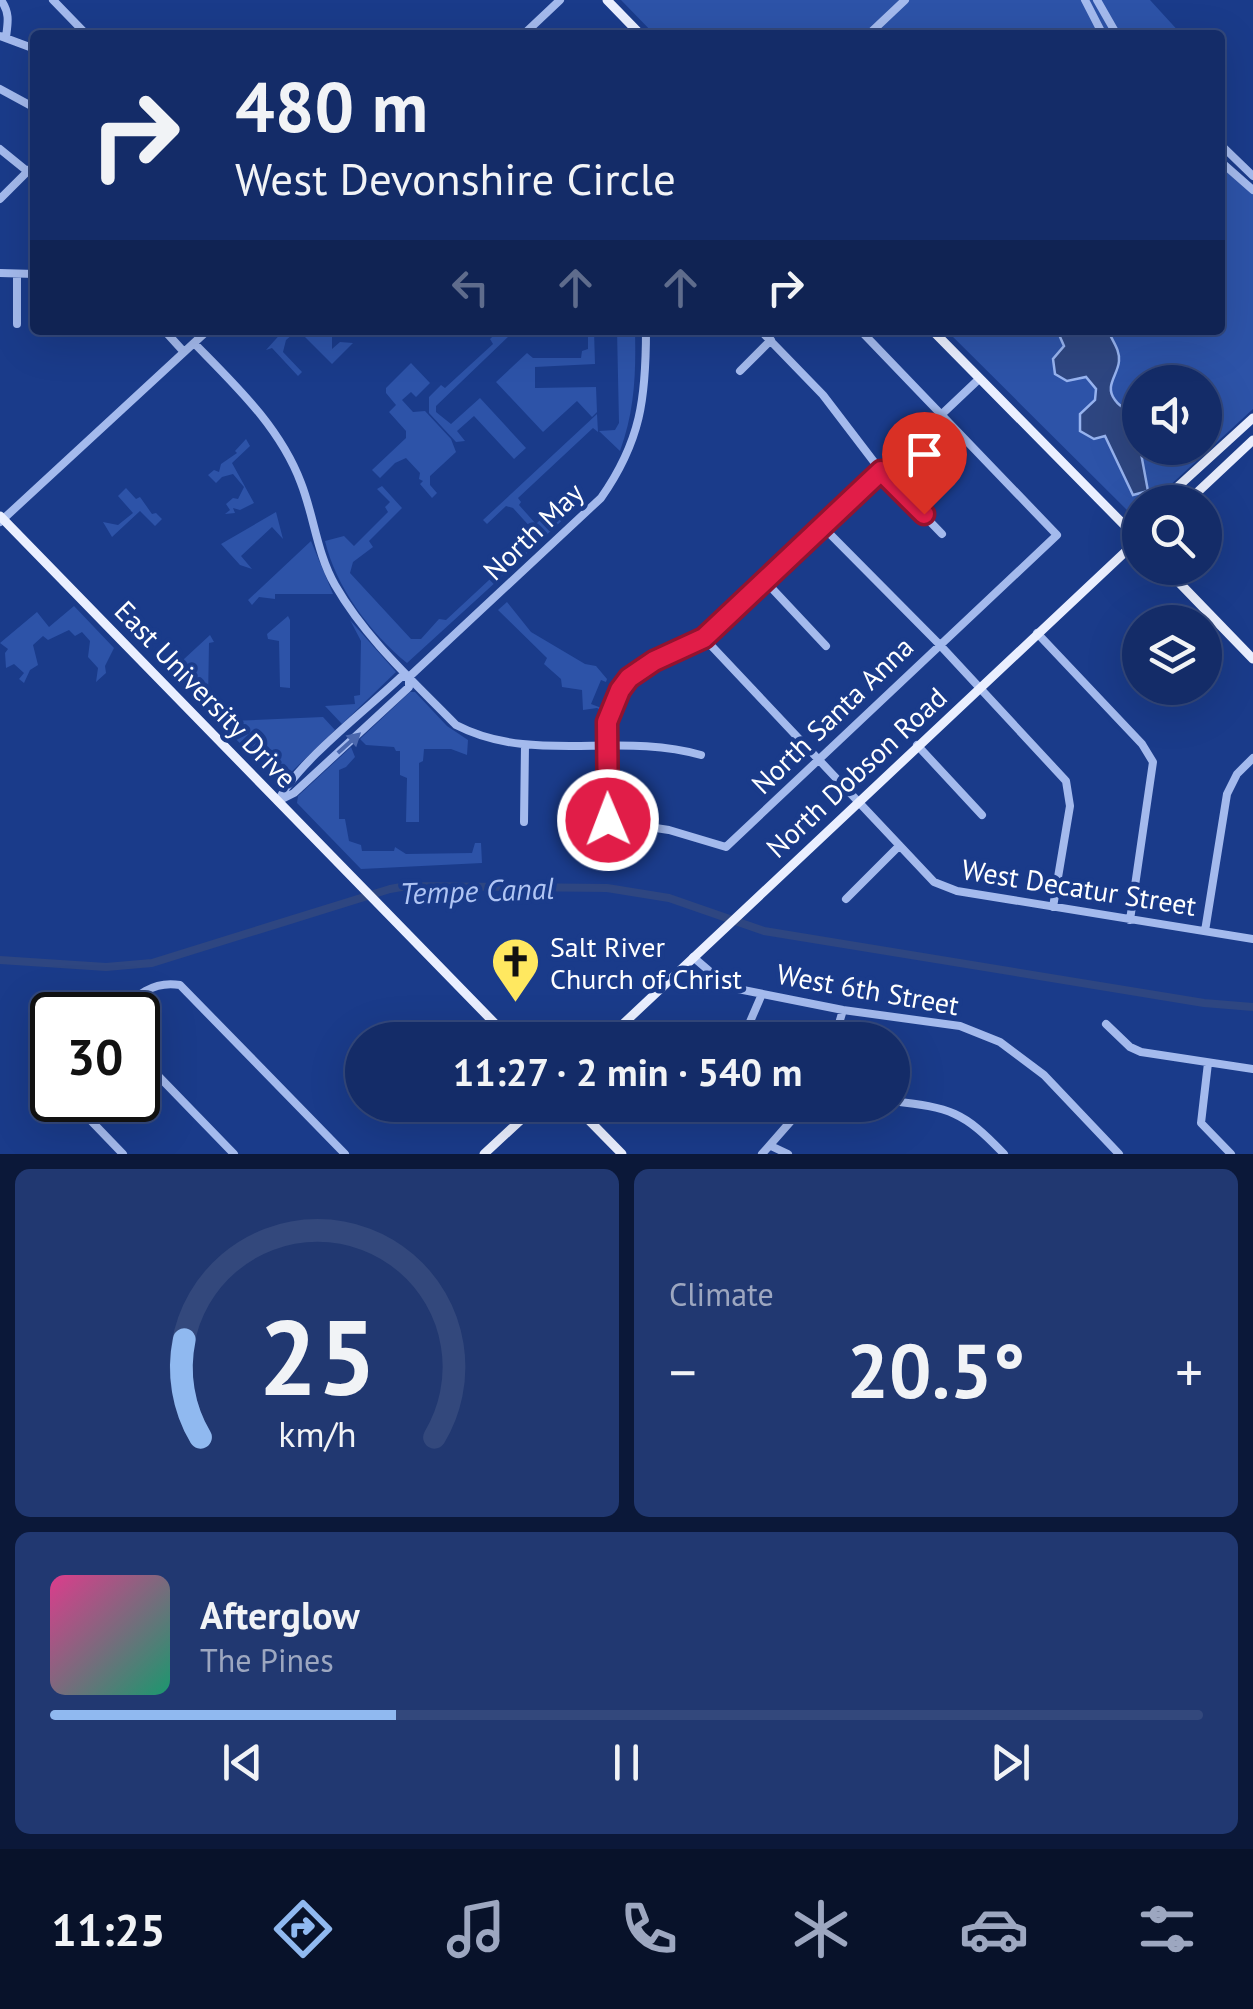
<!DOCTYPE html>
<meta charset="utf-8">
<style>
:root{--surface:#142c68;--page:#213871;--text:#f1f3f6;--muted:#9da7c0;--line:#33487c;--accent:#90b9f0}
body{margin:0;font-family:"PT Sans",sans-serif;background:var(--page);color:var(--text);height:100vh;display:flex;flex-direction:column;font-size:38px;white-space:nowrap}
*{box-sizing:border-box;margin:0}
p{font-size:32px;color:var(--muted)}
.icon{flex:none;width:55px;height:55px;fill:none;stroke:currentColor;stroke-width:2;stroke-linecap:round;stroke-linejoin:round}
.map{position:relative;height:1154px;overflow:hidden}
.details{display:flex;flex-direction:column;gap:15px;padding:15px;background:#0b1839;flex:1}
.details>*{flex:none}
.top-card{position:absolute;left:30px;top:30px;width:1195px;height:305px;border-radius:10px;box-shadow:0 10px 40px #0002,0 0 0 2px var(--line);background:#142c68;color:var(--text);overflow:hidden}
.controls{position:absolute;left:1122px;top:365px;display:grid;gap:20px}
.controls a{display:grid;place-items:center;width:100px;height:100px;border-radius:50%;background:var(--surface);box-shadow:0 10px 40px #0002,0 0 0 2px var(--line);font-size:50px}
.speed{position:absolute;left:30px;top:992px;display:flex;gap:20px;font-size:50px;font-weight:700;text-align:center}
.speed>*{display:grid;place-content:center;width:130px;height:130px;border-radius:50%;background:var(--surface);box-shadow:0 10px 40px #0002,0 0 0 2px var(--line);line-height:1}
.speed .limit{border:5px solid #111;border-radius:15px;background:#fff;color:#111}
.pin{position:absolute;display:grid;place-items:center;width:85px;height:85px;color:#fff;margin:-102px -42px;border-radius:50% 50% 50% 0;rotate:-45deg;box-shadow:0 0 10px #0007}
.pin .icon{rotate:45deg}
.me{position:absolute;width:110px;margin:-55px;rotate:359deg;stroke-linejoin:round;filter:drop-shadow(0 0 8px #0008)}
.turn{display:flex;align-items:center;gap:35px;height:210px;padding:0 40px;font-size:45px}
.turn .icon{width:130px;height:130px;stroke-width:2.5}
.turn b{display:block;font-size:70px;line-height:85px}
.lanes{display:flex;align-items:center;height:95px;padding:0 40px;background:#0003;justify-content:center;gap:50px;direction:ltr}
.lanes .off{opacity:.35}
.big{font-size:75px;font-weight:700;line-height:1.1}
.details .widget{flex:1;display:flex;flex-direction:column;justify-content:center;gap:15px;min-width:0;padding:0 35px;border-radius:15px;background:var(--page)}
.details .dial{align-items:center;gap:0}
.dial svg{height:260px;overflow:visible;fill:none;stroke:var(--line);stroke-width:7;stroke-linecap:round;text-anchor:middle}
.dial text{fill:var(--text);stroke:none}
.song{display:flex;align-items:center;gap:30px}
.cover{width:120px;height:120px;border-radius:15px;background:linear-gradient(135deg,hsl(330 70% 55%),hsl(160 70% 35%))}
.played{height:10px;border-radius:5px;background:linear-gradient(90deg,var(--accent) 30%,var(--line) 30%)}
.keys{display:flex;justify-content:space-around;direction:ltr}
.heat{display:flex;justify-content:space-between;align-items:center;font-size:55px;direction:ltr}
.details .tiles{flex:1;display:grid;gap:15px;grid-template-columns:1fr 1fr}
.widget:last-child{grid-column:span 2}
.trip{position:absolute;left:345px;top:1022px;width:565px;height:100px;border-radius:50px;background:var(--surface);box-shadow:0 10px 40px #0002,0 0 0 2px var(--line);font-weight:700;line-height:100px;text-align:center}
.dock{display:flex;height:160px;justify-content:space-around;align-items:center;background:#08122a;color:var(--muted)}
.dock .icon{width:70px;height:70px}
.dock .selected{color:var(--accent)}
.dock b{font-size:45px;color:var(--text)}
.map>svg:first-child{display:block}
</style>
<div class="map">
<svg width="1253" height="1154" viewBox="0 0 1253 1154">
<rect width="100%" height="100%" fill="#1a3b8a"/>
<path fill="#2d53a8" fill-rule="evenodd" d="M621 0H1150L1182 35H655Z
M1220 165 1253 194V409L1152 502H1140V514L1133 516 946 330H1220ZM1140 382H1205V448H1140Z
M284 330H332V349L340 342 353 343 332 364 302 334 292 335 286 340 283 352 302 372 298 376 272 348 266 350Z
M588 330H594L595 364 535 367V388L596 387 597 412 592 417 577 401 543 432 496 382 527 353 533 358H581L582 351 588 349Z
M617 330H635C636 373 635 410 620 451L599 431 615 430 619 423Z
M510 335 436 406V412L451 424 480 398 526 448 514 459 474 416 457 431 465 441 456 442 429 413V397L441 385 445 388 493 344 490 339 493 336Z
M411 363 430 383 416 397 411 392 402 400 413 412 425 411 451 439 456 452 430 476V485L437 493 432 498 420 484 423 481 419 479 420 473 406 458 395 463 380 478 372 470 406 438V431L389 412 396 405 386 393V388Z
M597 414 598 432 593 428 518 498 521 502 519 505 536 524 541 519 546 524 567 504 573 510 520 560 513 552 533 530 513 508 506 506 487 524 483 520Z
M246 439 250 446 232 463 254 503 240 510 233 508 235 513 225 514 230 510 226 504 233 498 238 499 244 487 233 474 222 477 216 483 208 475 214 470 219 472 221 464 237 453 235 451Z
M382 486 402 508 369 541 373 547 353 562 350 573 411 639H421L439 619 446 620 503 567 497 560 501 558 508 565 509 570 407 663C370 633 336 587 325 541L344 536 354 546 388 512 385 507 390 502 377 489Z
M126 488 136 499 140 497 152 514 156 513 162 519 155 526 140 511 112 537 103 522 118 525 133 513 118 496Z
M276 512 283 539 272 527 241 556 252 569 240 565 221 544Z
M311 541 333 594H275V599L259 597 252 605 248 600Z
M507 602 531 632 585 664 596 666 607 679 606 682 601 680 591 704 604 709V712L597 708 583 710 582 690 562 687 561 679 544 664 547 658 498 610Z
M74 606 114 648 105 666 106 673 96 682 98 668 88 657 90 641 82 632 75 636 69 630 48 640 43 636 33 645 38 665 30 670 24 683 19 679 24 673 14 664 6 668 5 653 8 649 0 643 37 612 49 627Z
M288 616 290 620V688L280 687 279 641 268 639 267 634Z
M350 620 396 672 342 724 325 706 355 704 354 696 360 695 361 641Z
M210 635 214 642 209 643 208 700H214L217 709 231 716V721L323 717 335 730 283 780H276L170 672Z
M410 692H415L447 726 468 740 467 755 451 749H424L423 761 419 763V822H406L407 778 400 775V751H396L394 747 366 745 360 739Z
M351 747 355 757 346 767 339 770V819H345L349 841 361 845 362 851H394L395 847 406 854 472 853 475 843H481L482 863 361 869 297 803 298 796Z"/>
<path fill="#2e4681" stroke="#97b3ef" stroke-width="2.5" d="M1057 330H1108C1112 341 1120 349 1119 361 1118 375 1104 386 1115 400 1122 410 1132 411 1140 420V448L1148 491 1133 495 1105 436 1094 439 1080 431V414L1095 400 1096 389 1086 377 1067 381 1055 374 1053 359 1064 346Z"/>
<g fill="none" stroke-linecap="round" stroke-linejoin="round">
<path stroke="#2e4681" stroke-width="8" d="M0 960 106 967 152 963 390 889 407 886 607 888 669 898 764 931 1204 1003 1253 1007"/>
<path stroke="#a4baed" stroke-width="8" d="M1 0C10 13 8 22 6 37
M53 0 87 35
M1085 0 1103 35
M1097 0 1117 35
M523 35 560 0
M868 35 905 0
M0 36 35 49
M0 89 35 108
M1220 144 1253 176
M0 149 27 171
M1220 161 1253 190
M0 199 35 164
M0 273 35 274
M17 324V274
M164 330 184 352
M760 330 823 395 881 471 942 534
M860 330 1057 535 726 847 669 830 609 821 607 721 620 689 629 678 654 661 704 638 941 415 979 379
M194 343C235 385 280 427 301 483 314 516 317 554 335 585 366 639 413 681 456 725 533 765 619 731 701 755
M740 371 771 340
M0 522 208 330
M822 526 939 644 1066 781 1070 806 1053 907
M765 581 826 646
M1037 633 1142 744 1153 762 1130 920
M704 638 934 882 957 891 1253 939
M917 745 982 815
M278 801C298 762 366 710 401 677H409L601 498C641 441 646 398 646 330
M278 801 294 793 409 687V677
M524 822 525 745
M846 899 898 847
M1205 931 1227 794 1237 774 1253 758
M693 957 714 975 738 989 843 1010 960 1026 1000 1042 1044 1075 1119 1154
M116 1015C135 997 152 980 180 985L345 1154
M1106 1024 1130 1047 1141 1052 1253 1069
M746 1031 762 994
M834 1040 843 1010
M138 1055 234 1154
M1208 1063 1201 1123 1231 1154
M52 1076V1081
M71 1100 123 1154
M892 1101C951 1108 963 1111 1004 1154
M771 1146 788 1154
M762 1154 805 1105"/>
<path stroke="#eaefff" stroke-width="9" d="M607 0 641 35
M932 330 1140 541
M1161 502 1253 418
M1187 502 1253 440
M0 516 511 1040
M1165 568 1253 659
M606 1040 1140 538
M574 1105 622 1154
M484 1154 537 1105"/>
</g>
<defs><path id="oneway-solid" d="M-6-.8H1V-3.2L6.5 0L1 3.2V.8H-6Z" transform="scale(2.5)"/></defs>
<use fill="#4a67ad" href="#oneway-solid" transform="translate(349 743) rotate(-42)"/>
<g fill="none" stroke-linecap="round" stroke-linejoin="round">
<defs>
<path id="route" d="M608 820 607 722 620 690 629 678 654 661 704 638 881 471 924 514"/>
</defs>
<use href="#route" stroke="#92132f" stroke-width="25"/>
<use href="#route" stroke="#e11d48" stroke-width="18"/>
</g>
<defs>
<symbol id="church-pin" viewBox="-11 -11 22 30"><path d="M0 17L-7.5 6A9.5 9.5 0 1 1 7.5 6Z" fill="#ffe860" stroke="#1a3b8a"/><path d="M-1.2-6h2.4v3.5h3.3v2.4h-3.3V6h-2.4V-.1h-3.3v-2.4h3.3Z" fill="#111"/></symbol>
</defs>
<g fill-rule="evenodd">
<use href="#church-pin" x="488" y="934" width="55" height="75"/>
</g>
<g text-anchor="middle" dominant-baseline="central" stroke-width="9" stroke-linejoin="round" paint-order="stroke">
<g font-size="28" fill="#fff" stroke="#1a3b8a">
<text transform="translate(533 531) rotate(-44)">North May</text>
<text transform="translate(206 694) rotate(46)">East University Drive</text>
<text transform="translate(832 715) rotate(-44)">North Santa Anna</text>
<text transform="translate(856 772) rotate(-43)">North Dobson Road</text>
<text transform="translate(1079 887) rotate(9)">West Decatur Street</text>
<text transform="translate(868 989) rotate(10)">West 6th Street</text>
</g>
<g font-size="28" fill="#fff" stroke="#1a3b8a" text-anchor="start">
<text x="550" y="946">Salt River<tspan x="550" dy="32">Church of Christ</tspan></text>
</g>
<g font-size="30" font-style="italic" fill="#b0c5f4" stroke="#1a3b8a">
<text transform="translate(477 890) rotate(-2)">Tempe Canal</text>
</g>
</g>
</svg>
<div class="controls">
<a><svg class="icon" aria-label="sound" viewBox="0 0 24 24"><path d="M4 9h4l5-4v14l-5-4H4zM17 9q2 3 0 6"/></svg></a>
<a><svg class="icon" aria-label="search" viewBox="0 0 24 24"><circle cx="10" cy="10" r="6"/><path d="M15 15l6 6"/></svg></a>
<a><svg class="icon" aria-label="layers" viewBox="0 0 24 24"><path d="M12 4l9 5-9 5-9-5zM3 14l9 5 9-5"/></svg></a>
</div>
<div class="speed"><div class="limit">30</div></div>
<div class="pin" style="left:924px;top:514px;background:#d93025"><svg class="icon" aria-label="arrive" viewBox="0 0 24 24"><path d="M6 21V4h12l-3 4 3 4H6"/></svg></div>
<svg class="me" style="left:608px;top:820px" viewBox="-20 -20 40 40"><circle r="17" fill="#e11d48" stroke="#fff" stroke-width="3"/><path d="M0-11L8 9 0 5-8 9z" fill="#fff"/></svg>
<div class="trip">11:27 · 2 min · 540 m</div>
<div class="top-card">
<div class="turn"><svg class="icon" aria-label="right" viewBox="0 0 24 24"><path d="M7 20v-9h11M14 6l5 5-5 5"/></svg><div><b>480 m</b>West Devonshire Circle</div></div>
<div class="lanes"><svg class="icon off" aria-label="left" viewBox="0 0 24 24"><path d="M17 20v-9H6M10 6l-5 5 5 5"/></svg><svg class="icon off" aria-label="ahead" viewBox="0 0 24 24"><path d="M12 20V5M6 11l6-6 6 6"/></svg><svg class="icon off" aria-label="ahead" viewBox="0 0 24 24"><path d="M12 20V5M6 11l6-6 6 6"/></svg><svg class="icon" aria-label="right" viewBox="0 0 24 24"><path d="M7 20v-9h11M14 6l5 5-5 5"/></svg></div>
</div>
</div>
<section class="details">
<div class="tiles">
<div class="widget dial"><svg viewBox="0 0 100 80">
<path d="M14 69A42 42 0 1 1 86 69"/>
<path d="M14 69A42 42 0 0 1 9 39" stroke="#90b9f0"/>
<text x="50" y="56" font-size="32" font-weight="700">25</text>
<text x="50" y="72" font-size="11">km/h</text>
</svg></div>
<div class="widget"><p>Climate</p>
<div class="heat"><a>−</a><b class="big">20.5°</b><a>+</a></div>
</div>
<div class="widget">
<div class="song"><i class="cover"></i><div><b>Afterglow</b><p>The Pines</p></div></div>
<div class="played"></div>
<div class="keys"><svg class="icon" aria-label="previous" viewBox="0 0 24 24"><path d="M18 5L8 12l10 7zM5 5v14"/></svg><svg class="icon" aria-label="pause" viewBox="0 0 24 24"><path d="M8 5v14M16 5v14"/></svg><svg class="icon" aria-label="next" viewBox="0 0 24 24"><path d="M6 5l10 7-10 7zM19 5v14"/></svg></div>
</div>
</div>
</section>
<nav class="dock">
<b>11:25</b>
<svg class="icon selected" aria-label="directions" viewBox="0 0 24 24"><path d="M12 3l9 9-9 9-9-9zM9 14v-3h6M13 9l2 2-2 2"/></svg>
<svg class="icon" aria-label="music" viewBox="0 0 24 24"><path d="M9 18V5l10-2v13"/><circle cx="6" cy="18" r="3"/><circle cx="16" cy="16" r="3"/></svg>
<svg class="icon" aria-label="phone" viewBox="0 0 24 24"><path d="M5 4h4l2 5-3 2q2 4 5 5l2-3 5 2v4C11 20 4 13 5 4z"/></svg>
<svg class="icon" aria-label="climate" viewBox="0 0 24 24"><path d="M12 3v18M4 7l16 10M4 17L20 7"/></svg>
<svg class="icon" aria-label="car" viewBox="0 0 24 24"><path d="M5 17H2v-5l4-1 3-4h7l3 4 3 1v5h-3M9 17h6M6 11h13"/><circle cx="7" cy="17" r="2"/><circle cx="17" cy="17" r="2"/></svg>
<svg class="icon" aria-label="filters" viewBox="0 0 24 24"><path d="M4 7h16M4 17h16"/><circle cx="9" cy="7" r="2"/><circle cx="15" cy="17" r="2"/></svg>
</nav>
